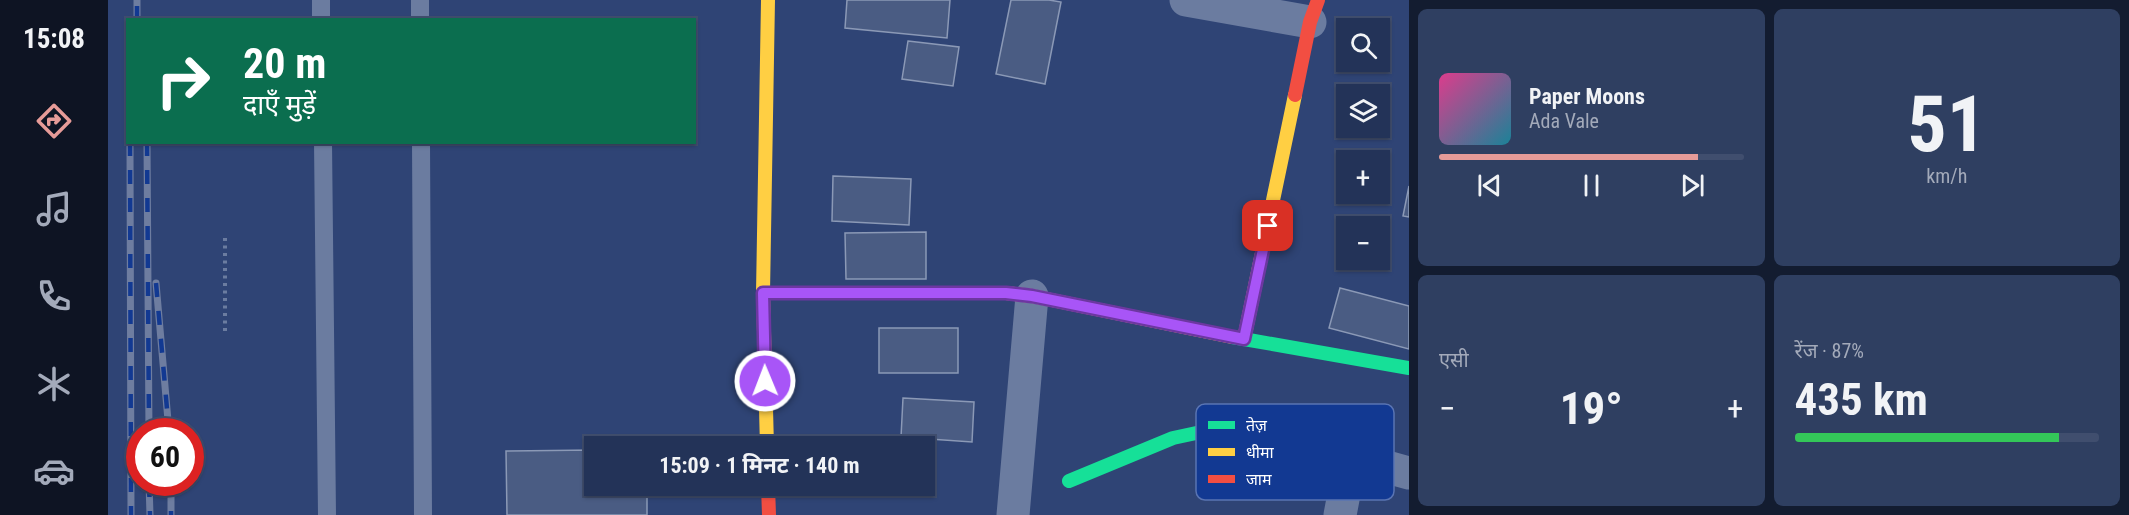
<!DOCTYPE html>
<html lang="hi">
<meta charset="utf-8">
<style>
:root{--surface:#233358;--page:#2f3f61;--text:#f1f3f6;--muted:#a3aaba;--line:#404e6e;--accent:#e69b98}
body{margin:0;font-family:"Roboto Condensed","Noto Sans Devanagari",sans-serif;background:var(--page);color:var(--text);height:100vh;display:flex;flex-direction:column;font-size:22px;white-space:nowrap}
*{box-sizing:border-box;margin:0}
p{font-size:20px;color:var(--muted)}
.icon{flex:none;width:33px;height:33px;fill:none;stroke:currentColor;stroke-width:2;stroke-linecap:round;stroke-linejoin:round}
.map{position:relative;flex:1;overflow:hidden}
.drawer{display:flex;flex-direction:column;gap:9px;padding:9px;background:#131c30;width:720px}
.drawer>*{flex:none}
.guide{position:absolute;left:18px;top:18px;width:570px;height:126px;border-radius:0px;box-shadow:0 2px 4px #0004,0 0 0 2px var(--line);background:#0b6e4f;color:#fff;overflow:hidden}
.tools{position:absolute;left:1228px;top:18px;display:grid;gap:12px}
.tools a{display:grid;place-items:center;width:54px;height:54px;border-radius:0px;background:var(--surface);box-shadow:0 2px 4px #0004,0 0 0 2px var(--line);font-size:30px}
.speed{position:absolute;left:18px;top:418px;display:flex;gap:12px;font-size:30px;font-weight:700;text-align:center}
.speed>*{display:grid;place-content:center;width:78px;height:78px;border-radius:50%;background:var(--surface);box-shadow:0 2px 4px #0004,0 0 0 2px var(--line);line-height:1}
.speed .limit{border:9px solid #d22;background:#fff;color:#111}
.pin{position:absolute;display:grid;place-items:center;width:51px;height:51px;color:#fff;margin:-26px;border-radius:12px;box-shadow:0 3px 9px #0006}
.me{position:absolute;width:66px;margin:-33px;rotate:359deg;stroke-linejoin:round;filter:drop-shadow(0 0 4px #0008)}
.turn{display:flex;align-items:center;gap:21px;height:126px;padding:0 18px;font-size:27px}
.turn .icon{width:78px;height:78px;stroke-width:2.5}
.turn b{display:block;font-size:42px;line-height:51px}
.big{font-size:45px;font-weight:700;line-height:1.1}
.drawer .card{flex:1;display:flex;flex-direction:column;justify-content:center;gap:9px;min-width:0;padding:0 21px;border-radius:9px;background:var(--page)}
.drawer .dial{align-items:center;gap:0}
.dial b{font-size:78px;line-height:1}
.song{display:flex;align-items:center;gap:18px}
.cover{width:72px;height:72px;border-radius:9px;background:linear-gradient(135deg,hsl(330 70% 55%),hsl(190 70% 35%))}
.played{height:6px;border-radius:3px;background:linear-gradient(90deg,var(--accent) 85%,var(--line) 85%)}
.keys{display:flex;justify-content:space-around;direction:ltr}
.heat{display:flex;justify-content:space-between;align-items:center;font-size:33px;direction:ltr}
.charge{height:9px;border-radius:4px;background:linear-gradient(90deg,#34c759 87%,var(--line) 0)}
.drawer .tiles{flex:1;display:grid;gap:9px;grid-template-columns:repeat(2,1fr)}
.trip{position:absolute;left:476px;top:436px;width:351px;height:60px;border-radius:0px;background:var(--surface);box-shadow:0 2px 4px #0004,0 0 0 2px var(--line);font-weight:700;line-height:60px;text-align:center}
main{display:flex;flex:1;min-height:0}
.menu{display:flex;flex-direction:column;width:108px;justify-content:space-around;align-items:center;background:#0e1423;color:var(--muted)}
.menu .icon{width:42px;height:42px}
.menu .selected{color:var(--accent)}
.menu b{font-size:27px;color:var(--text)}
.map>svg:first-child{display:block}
</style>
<main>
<nav class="menu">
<b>15:08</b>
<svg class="icon selected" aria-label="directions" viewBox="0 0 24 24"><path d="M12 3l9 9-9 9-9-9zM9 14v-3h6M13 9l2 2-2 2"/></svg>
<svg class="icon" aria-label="music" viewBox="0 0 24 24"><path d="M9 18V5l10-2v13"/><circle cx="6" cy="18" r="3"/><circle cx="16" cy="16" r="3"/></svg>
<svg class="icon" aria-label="phone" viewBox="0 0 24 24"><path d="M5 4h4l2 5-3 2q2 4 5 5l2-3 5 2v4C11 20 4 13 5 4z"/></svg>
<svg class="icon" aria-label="climate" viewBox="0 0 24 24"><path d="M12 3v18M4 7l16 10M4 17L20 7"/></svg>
<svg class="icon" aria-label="car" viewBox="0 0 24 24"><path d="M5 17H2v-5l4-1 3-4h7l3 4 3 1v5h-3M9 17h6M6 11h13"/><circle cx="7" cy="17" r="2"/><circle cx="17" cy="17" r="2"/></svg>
</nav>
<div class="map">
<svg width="1301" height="515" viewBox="0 0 1301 515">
<rect width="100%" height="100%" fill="#2f4475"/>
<path fill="#4a5c83" stroke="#8b99b6" stroke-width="1.5" d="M739 0H842L839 38 737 28Z
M903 0H941L953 2 937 84 888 74Z
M800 41 851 47 845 86 794 79Z
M725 176 803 179 801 225 724 221Z
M1301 186V217L1295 216Z
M818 232V279H738L737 233Z
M1232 288 1301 306V349L1221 328Z
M771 328H850V373H771Z
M795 398 866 402 864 442 793 437Z
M486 450V486H539V515H399L398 451Z"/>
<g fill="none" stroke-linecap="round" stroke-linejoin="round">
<path stroke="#6b7ca0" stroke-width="4" stroke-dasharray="3 4.5" stroke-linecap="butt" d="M117 238V331"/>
<path stroke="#6b7ca0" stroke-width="18" d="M213 0V20
M312 0V20
M215 142 219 515
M313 142 315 515"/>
<path stroke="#6b7ca0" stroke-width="33" d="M1078 0 1202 22
M905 515 924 296
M1232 515 1243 457 1301 473"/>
<path stroke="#16e098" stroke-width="14" d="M1124 337 1301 368
M961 481 1065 438 1093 432 1118 434 1243 457"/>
<path stroke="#ffcf43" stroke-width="14" d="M655 293H898L924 296 1124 337
M1136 339 1187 95
M659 447 655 293 660 0"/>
<path stroke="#f24e42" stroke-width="14" d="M1187 95 1202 22 1210 0
M660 486 661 515"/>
<defs>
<path id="rail" d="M29 20V0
M22 142 23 515
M39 142 41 432
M48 283 61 432
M41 483 42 515
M63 483V515"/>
</defs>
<use href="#rail" stroke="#6e7da0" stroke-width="7"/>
<use href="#rail" stroke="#123992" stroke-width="4.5" stroke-dasharray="14" stroke-linecap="butt"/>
</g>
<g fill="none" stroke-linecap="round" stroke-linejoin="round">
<defs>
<path id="route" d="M657 381 655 293H898L924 296 1136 339 1160 226"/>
</defs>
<use href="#route" stroke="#6d37a1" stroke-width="15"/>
<use href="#route" stroke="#a855f7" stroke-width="10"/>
</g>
<rect x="1088" y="404" width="198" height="96" rx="9" fill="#123992" stroke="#5974b3" stroke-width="1.5"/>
<rect x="1100" y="421" width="27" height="8" fill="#16e098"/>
<rect x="1100" y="448" width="27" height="8" fill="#ffcf43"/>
<rect x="1100" y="475" width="27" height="8" fill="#f24e42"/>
<g font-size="16" fill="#fff">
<text x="1138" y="431">तेज़</text>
<text x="1138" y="458">धीमा</text>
<text x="1138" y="485">जाम</text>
</g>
</svg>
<div class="tools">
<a><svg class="icon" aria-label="search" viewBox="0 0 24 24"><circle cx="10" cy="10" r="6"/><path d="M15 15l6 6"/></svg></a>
<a><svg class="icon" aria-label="layers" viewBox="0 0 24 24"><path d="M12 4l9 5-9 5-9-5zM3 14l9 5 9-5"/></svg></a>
<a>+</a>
<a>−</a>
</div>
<div class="speed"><div class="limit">60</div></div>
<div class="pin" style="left:1160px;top:226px;background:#d93025"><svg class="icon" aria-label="arrive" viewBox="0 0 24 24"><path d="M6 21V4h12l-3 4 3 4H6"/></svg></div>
<svg class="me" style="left:657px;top:381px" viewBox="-20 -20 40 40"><circle r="17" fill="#a855f7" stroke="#fff" stroke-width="3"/><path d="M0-11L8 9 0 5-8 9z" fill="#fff"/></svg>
<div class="trip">15:09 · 1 मिनट · 140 m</div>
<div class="guide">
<div class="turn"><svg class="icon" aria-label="right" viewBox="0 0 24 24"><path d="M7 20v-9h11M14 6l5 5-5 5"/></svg><div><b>20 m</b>दाएँ मुड़ें</div></div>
</div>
</div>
<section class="drawer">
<div class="tiles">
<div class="card">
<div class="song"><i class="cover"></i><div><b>Paper Moons</b><p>Ada Vale</p></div></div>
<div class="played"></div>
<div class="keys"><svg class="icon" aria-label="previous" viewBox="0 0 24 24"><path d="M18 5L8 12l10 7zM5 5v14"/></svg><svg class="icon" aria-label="pause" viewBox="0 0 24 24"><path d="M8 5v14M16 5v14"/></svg><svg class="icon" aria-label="next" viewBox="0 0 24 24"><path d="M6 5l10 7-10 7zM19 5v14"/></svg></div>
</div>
<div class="card dial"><b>51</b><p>km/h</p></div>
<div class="card"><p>एसी</p>
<div class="heat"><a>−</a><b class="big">19°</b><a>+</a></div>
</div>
<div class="card"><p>रेंज · 87%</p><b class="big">435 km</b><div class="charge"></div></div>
</div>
</section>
</main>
